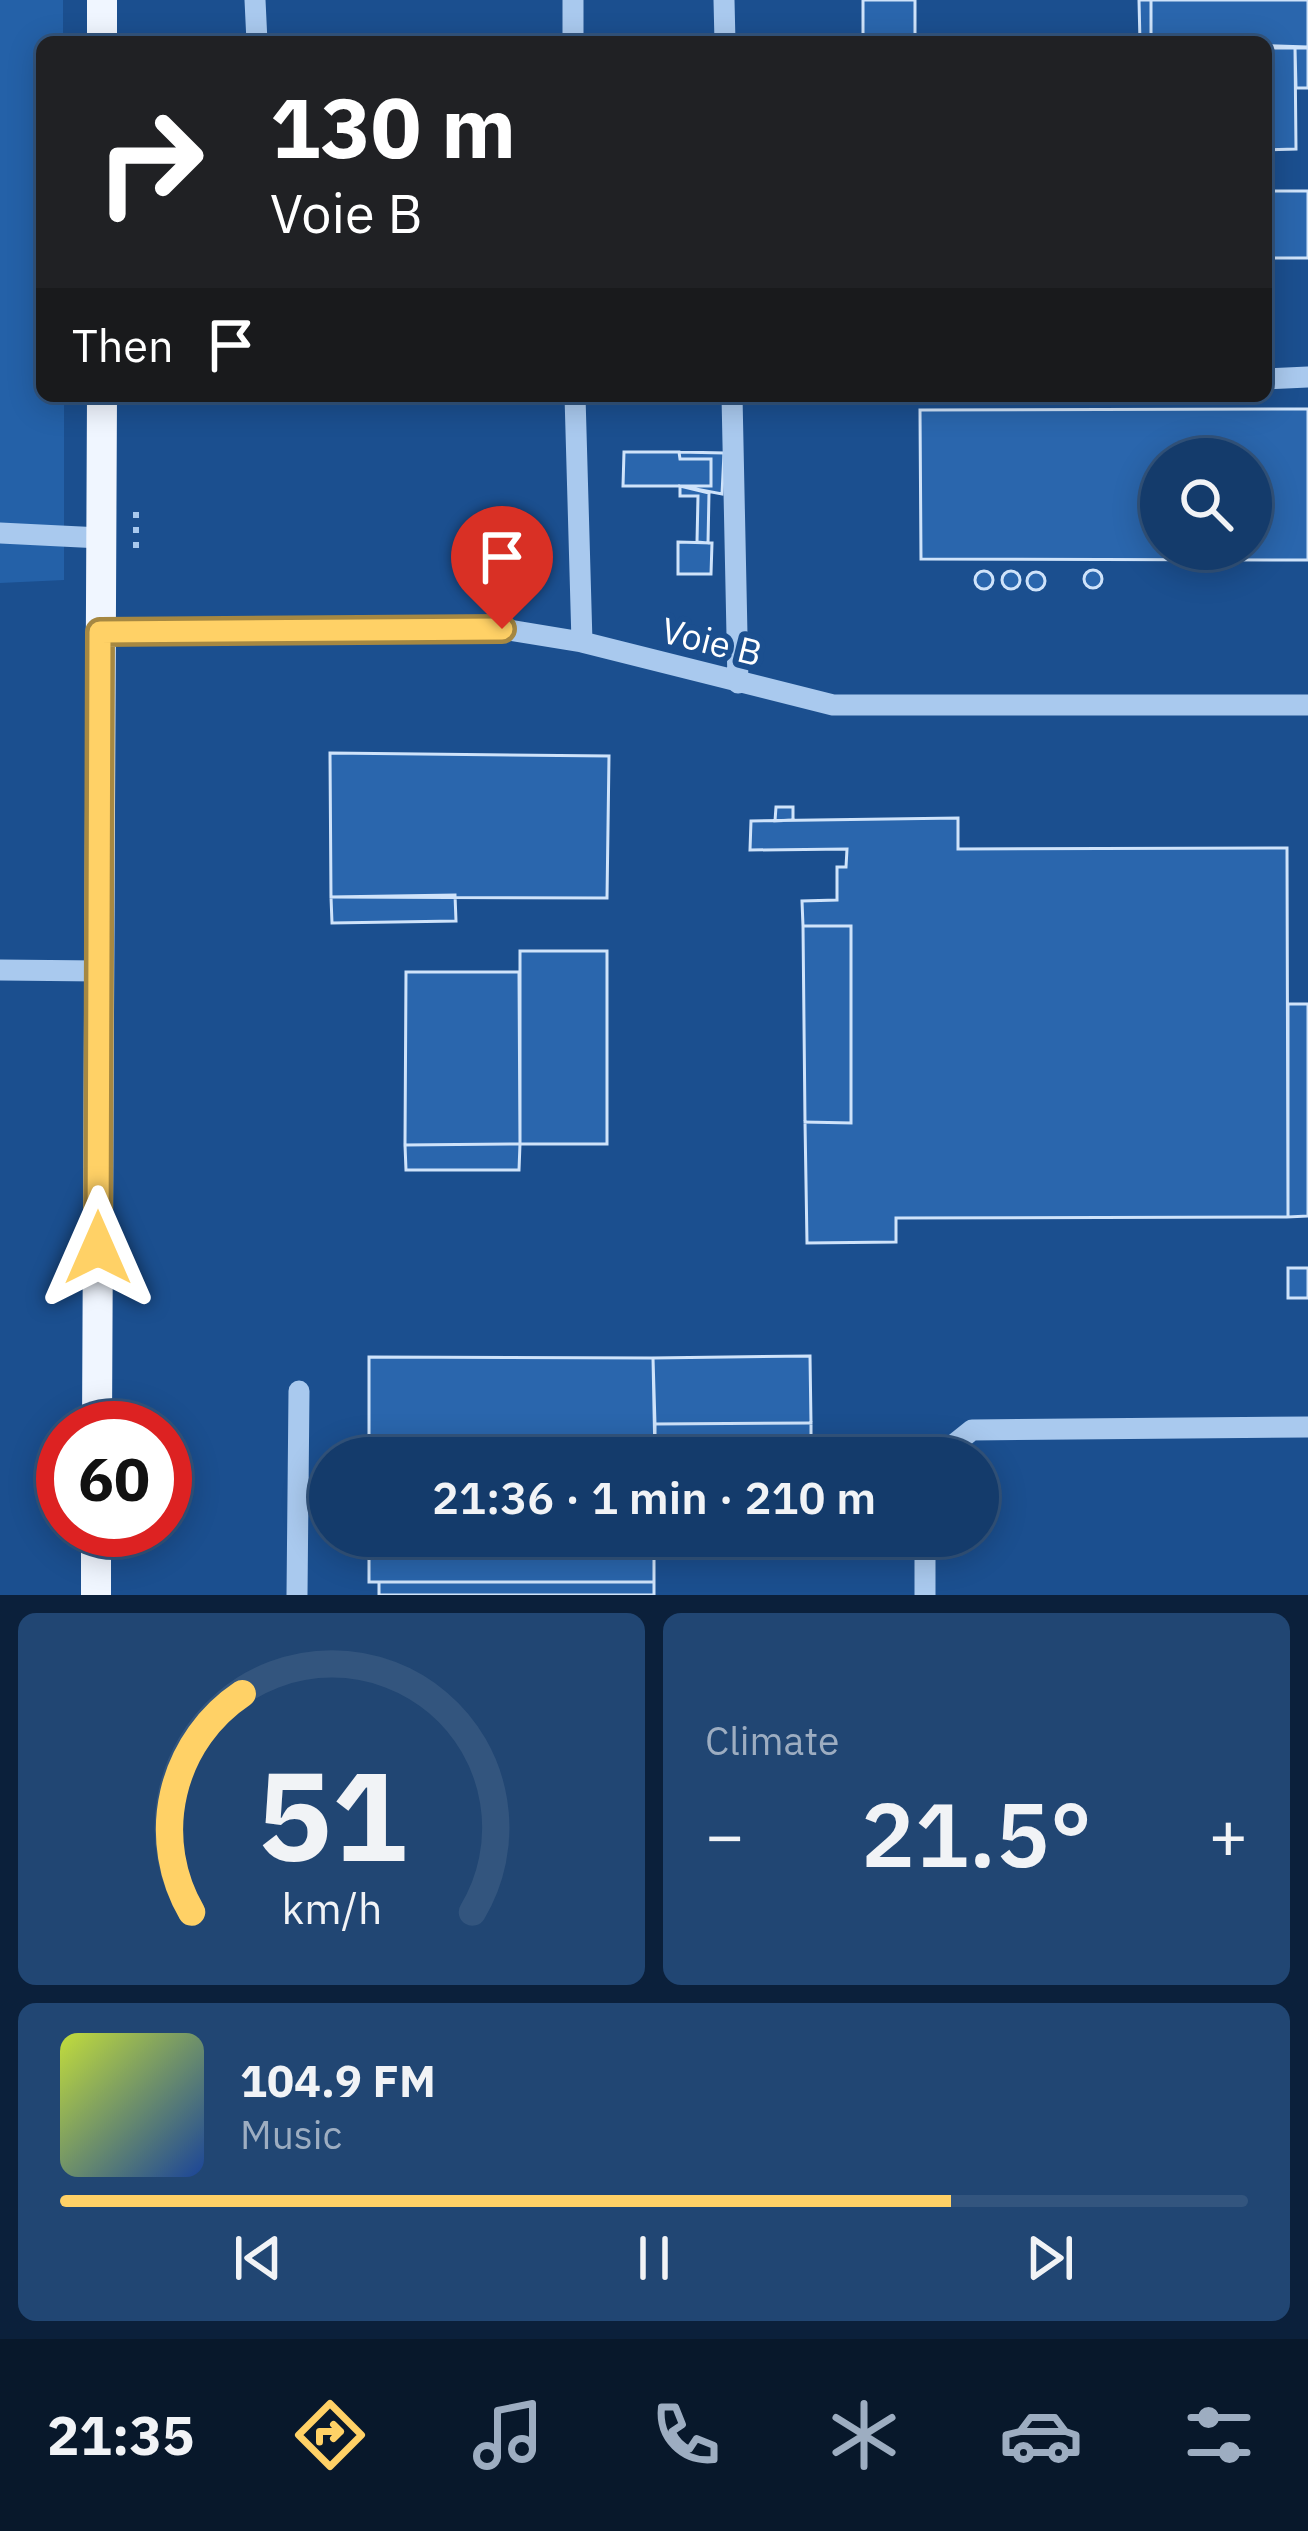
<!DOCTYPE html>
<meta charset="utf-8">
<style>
:root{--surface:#143b6b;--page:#214673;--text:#f1f3f6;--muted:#9dadc1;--line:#33557e;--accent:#ffd166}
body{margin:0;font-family:"IBM Plex Sans",sans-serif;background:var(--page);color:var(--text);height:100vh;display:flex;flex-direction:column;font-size:45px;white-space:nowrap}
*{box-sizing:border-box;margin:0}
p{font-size:39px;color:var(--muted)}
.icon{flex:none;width:66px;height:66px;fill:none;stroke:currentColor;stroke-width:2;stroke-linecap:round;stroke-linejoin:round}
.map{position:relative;height:1595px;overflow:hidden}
.side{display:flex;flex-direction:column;gap:18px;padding:18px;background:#0b203b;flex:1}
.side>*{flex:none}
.banner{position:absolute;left:36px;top:36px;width:1236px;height:366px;border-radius:18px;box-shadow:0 6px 30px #0003,0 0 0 3px var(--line);background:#202124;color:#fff;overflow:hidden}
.tools{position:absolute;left:1140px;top:438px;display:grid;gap:24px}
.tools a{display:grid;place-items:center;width:132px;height:132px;border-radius:50%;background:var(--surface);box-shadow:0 6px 30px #0003,0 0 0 3px var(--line);font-size:60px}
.speed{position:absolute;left:36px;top:1401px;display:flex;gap:24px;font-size:60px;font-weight:700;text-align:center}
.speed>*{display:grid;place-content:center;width:156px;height:156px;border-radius:50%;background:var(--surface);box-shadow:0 6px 30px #0003,0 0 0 3px var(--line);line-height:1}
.speed .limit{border:18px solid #d22;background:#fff;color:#111}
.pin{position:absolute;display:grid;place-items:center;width:102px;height:102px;color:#fff;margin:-123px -51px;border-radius:50% 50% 50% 0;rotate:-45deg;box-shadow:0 0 12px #0007}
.pin .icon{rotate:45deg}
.me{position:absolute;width:132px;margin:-66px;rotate:0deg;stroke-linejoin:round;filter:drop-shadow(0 0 9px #0008)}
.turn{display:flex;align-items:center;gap:42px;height:252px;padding:0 36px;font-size:54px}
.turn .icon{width:156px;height:156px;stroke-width:2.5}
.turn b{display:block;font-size:84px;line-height:102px}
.then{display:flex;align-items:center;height:114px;padding:0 36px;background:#0003;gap:24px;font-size:45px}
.big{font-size:90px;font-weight:600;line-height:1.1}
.side .tile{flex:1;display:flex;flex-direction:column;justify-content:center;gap:18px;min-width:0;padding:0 42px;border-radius:18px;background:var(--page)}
.side .dial{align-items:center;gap:0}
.dial svg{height:312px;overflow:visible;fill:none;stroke:var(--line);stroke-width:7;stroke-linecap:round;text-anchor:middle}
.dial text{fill:var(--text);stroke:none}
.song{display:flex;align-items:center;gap:36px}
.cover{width:144px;height:144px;border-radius:18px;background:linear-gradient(135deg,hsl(70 70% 55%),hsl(220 70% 35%))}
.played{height:12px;border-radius:6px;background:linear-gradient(90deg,var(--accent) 75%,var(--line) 75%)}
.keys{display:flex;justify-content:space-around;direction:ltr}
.heat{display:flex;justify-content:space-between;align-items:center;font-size:66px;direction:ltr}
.side .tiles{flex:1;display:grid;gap:18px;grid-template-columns:1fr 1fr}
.tile:last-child{grid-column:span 2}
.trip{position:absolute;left:309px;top:1437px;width:690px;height:120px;border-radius:60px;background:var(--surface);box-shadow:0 6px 30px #0003,0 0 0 3px var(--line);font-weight:600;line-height:120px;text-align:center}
.tabs{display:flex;height:192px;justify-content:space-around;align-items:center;background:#08182b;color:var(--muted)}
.tabs .icon{width:84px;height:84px}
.tabs .current{color:var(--accent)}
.tabs b{font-size:54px;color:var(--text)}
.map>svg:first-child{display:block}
</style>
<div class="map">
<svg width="1308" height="1595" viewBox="0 0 1308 1595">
<rect width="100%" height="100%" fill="#1b4f8f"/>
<path fill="#2461a8" d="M0 0H63V42H42V396H64V580L0 583Z"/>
<path fill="#2a66ad" stroke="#cfe3fa" stroke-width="3" fill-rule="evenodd" d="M863 0H915V42H863Z
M1139 0H1151V42H1140Z
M1151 0H1308V47L1151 42Z
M1266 48H1295L1296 149 1266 150Z
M1295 48H1308V88H1296Z
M1266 191H1308V258H1266Z
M1308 409V560L921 559 920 410ZM1161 459H1251V549H1161Z
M624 452H679L680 459H711V486H623Z
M679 452 724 453 722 494 680 486H711V459H680Z
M680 486 709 493 708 543 697 542 698 496H680Z
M678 542 712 543 711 574H678Z
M1084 579a9 9 0 1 1 18 0a9 9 0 1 1-18 0Z
M1002 580a9 9 0 1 1 18 0a9 9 0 1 1-18 0Z
M975 580a9 9 0 1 1 18 0a9 9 0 1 1-18 0Z
M1027 581a9 9 0 1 1 18 0a9 9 0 1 1-18 0Z
M330 753 609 756 607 898 331 897Z
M776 807H793V820L775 821Z
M958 818V849L1287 848 1288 1217 896 1218V1242L807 1243 805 1122 851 1123V926H803L802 901 837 900V867H846L847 849 750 850 751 821Z
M455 895 456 921 332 923 331 897Z
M803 926H851V1123L805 1122Z
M520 951H607V1144H520Z
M406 972H519L520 1144 405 1145Z
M1288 1004H1308V1216L1288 1217Z
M520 1144 519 1170H406L405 1145Z
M1288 1268H1308V1298H1288Z
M810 1356 811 1423 655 1424 653 1358Z
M369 1357 653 1358 655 1458H369Z
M811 1423V1444L655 1446V1424Z
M814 1444V1458H719L718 1446Z
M369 1536H654V1582H369Z
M379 1582H654V1595H379Z"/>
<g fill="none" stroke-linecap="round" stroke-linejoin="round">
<path stroke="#a9c9ee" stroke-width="6" stroke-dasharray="6 9" stroke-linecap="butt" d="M136 548V508"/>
<path stroke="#a9c9ee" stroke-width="21" d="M255 0 257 42
M573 0V42
M724 0 725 42
M1266 379 1308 377
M575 396 582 642
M732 396 738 683
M0 533 101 538
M101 632 502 629 582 642 833 705H1308
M0 970 99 971
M937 1458 972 1430 1308 1427
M925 1536V1595
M297 1595 299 1391"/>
<path stroke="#f0f6ff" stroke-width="30" d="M102 42V0
M97 1428 102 396
M96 1595V1530"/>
</g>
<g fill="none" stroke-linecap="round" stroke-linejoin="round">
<defs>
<path id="route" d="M98 1248 100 632 502 629"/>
</defs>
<use href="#route" stroke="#a68842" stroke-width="30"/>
<use href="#route" stroke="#ffd166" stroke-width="21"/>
</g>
<g text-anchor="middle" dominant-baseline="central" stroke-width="12" stroke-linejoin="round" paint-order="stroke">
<g font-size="36" fill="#fff" stroke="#1b4f8f">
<text transform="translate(712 641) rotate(14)">Voie B</text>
</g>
</g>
</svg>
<div class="tools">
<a><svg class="icon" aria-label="search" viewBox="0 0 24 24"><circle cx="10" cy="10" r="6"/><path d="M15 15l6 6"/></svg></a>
</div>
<div class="speed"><div class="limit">60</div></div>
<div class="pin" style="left:502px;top:629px;background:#d93025"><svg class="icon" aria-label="arrive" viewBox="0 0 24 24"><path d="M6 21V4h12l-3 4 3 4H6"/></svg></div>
<svg class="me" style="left:98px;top:1248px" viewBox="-20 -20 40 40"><path d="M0-17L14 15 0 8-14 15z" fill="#ffd166" stroke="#fff" stroke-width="4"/></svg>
<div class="trip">21:36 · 1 min · 210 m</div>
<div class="banner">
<div class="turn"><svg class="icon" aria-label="right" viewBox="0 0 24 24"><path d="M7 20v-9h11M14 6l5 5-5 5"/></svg><div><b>130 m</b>Voie B</div></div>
<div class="then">Then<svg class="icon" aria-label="arrive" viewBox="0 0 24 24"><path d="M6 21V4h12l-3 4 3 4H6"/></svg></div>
</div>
</div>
<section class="side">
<div class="tiles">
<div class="tile dial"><svg viewBox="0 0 100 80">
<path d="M14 69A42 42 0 1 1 86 69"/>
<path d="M14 69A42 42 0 0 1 27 13" stroke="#ffd166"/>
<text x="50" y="56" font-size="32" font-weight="700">51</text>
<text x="50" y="72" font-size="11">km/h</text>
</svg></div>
<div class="tile"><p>Climate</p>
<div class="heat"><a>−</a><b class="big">21.5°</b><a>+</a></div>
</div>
<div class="tile">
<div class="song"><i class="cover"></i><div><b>104.9 FM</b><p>Music</p></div></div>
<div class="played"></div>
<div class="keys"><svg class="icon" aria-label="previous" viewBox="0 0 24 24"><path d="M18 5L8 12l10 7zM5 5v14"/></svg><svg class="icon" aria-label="pause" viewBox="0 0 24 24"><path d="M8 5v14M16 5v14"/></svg><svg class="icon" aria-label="next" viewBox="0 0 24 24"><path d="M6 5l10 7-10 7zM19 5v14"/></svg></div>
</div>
</div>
</section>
<nav class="tabs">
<b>21:35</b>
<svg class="icon current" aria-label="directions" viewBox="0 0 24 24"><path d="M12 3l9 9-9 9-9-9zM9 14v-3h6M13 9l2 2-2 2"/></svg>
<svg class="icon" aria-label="music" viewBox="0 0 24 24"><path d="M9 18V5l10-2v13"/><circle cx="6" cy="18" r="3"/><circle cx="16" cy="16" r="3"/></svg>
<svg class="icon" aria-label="phone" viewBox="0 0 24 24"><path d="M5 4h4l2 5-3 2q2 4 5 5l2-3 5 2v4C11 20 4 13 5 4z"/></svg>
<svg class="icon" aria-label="climate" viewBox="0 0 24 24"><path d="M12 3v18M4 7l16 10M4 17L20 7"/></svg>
<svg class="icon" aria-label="car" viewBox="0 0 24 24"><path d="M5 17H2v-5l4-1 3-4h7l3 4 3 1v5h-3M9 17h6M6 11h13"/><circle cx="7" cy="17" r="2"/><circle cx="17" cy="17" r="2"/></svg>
<svg class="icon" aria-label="filters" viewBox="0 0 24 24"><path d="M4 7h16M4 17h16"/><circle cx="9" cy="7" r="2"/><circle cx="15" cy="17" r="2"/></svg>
</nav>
